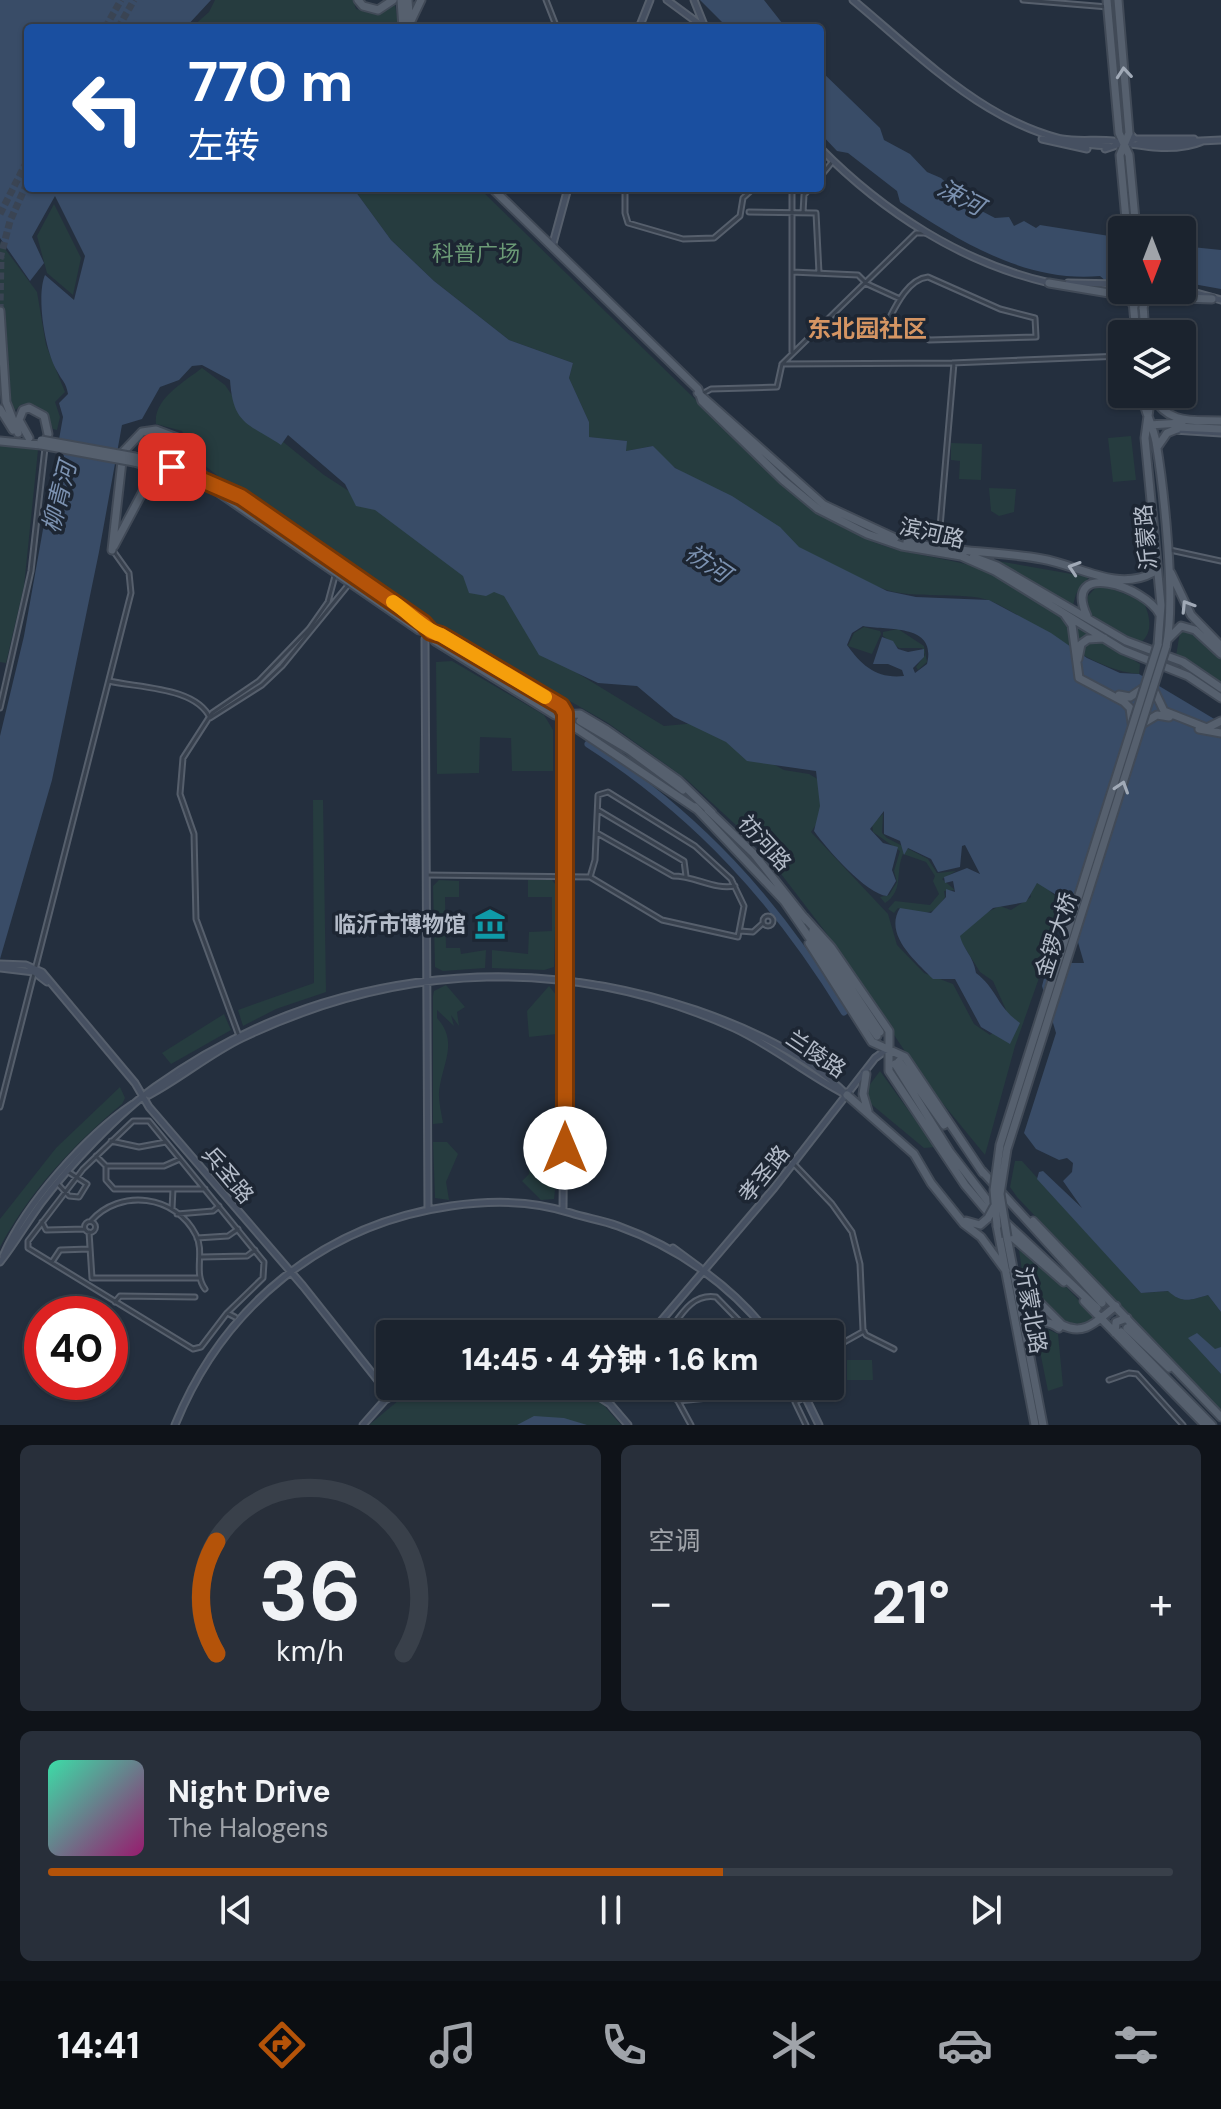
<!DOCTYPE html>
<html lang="zh">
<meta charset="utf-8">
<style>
:root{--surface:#1b232e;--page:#282f3a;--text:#f1f3f6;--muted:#a0a4aa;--line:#39404a;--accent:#b45309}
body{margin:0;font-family:"DM Sans","Noto Sans SC",sans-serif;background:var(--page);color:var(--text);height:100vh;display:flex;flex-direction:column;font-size:30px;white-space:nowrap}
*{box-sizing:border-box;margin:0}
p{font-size:26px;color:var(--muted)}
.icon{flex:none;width:44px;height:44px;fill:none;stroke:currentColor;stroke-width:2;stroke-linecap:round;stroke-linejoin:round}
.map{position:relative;height:1425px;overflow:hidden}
.drawer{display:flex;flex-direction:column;gap:20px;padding:20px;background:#0f1319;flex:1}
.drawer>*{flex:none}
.top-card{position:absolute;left:24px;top:24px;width:800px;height:168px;border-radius:8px;box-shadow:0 2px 6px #0004,0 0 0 2px var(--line);background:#1a4fa0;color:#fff;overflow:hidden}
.needle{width:52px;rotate:180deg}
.fabs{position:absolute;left:1108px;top:216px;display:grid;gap:16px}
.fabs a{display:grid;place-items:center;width:88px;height:88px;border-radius:8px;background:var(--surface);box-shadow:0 2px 6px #0004,0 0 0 2px var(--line);font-size:40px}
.speed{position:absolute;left:24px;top:1296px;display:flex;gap:16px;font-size:40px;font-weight:700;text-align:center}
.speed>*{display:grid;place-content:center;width:104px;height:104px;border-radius:50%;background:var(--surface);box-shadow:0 2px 6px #0004,0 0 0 2px var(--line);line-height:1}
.speed .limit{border:12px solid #d22;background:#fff;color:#111}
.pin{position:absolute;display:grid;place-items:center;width:68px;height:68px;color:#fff;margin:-34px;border-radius:16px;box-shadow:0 4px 12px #0006}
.me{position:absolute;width:88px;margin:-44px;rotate:0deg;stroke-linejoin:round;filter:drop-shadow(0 0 6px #0008)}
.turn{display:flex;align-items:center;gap:28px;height:168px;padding:0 32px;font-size:36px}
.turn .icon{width:104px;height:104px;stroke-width:2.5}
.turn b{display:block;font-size:56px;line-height:68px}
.big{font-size:60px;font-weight:800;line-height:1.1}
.drawer .card{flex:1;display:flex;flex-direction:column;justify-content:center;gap:12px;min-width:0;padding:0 28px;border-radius:12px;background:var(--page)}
.drawer .dial{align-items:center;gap:0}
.dial svg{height:208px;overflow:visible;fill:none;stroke:var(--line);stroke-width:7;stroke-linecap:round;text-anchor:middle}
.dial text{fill:var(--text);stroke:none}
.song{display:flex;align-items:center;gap:24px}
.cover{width:96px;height:96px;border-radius:12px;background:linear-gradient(135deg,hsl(160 70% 55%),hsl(320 70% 35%))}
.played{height:8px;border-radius:4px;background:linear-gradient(90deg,var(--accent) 60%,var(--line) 60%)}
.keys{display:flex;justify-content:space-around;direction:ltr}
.heat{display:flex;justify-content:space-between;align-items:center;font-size:44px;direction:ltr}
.drawer .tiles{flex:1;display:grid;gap:20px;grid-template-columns:1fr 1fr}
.card:last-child{grid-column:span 2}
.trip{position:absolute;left:376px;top:1320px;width:468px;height:80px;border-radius:8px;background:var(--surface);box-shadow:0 2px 6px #0004,0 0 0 2px var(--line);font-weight:800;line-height:80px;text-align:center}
.menu{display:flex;height:128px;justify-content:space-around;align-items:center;background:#0b0e12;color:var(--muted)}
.menu .icon{width:56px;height:56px}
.menu .on{color:var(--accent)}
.menu b{font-size:36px;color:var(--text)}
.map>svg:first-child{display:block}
</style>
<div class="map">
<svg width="1221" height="1425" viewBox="0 0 1221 1425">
<rect width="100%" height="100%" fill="#242f3e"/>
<path fill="#263c3f" d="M215 0H353L356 9 378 15 395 5 399 28H191L209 12Z
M353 188H479L790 492C822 515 855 538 894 549 924 557 955 559 985 570L1140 664 1139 674C1089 670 1040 624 993 602 971 591 920 599 890 591 872 586 811 557 797 546 777 528 758 512 734 498 706 481 673 475 653 446L626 451V441L589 437V422L569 378 573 363 509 340 434 281 391 240Z
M54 204 81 258 73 295 47 273 37 236Z
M0 242 37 292 46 345 65 392 55 402 60 417 57 430 53 429C47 412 41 403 22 404L12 413 5 309 0 308Z
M202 368 225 385 240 407 324 475 502 590 546 654 664 726 697 723 784 770 809 774 821 781 822 816 811 832 888 914 897 945 924 973 953 984 974 1024 990 1035 999 1028 1006 1010 993 981 980 972 957 935 975 918 1000 906 1011 910 1031 897 1029 886 1040 882 1054 895 1067 899 1015 1046 985 1155 926 1083 827 934 762 849 686 779 608 723 441 627 218 476 199 461 182 431 156 424C153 399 184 382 202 368Z
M1131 436 1136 480 1113 482 1108 438Z
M951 443 982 444 981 480 959 479 960 461 951 460Z
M0 445 38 450 24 586 6 663 0 662Z
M989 488 1016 489 1014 512 999 516 991 511Z
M992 560 1089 577 1076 594 1073 605Z
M1099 584 1143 601C1150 615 1154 633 1140 643L1091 615 1087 597Z
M864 627 880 631 881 634 872 654 848 646 854 633Z
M898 629 924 646 927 662 918 670 916 667 925 655 922 648H899L883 636V632Z
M1188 631 1221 659V684L1176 656 1180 632Z
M452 661 544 715 553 730V771H512L511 738 480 737 479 773 437 774 436 662Z
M313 800H323L326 992 276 1009 243 1026 238 1010 314 983Z
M883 814 882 833 887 838 928 859 937 873 956 871 942 879 955 890 944 891 945 897 936 910 922 914 898 908 894 913 888 909 895 901 930 905 939 894 933 881 935 876 926 862 903 854C895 872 904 891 885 903L880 897 889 895 897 882 894 871 900 851 873 832 872 824Z
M439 880 459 881V897H445L446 948H460L461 954 486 950 485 968 443 971 435 967 433 886Z
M528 880H552L556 885 554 967 544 970 492 968V950L528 954 529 932 552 931V897H528Z
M446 985 465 1007 457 1012 459 1026 451 1015 454 1026 437 1010V1018C457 1040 445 1059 440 1085 437 1097 441 1110 443 1123L433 1124V996L434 991Z
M549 986 557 996V1034L529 1037 527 1011Z
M224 1014 231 1030 171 1064 162 1053Z
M880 1071 935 1147 924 1148 865 1099V1091Z
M120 1087 125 1098 122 1104C74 1144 30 1191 0 1247V1219L56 1148Z
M535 1122 557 1129V1163C539 1156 534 1139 535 1122Z
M433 1142H447L458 1154 446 1182 449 1200 435 1198Z
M533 1158 557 1171 554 1199 541 1200 522 1181 529 1174 530 1161 534 1168 537 1167Z
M1015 1161H1022L1141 1293 1169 1291C1182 1304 1191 1300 1208 1295L1221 1312V1347L1215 1350 1189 1338 1221 1374V1413L1017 1197 1010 1187Z
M1017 1236 1096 1318 1080 1326 1063 1322 1023 1278Z
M1041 1326 1058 1334 1063 1386 1048 1391 1036 1331Z
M847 1360H872L873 1380H847Z
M416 1386H576L600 1401 621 1425H369Z"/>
<path fill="#394c67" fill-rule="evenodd" d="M0 0H211L185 28H28V188H353L391 240 434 281 509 340 573 363 569 378 589 422V437L627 441 626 451 653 446 675 468 732 496 780 527 799 547 887 591 916 597 989 600 1051 633 1087 658 1120 673 1139 674 1221 723V1312L1208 1295C1191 1300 1182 1304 1168 1291L1141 1293 1037 1179 1039 1172 1043 1171 1082 1208 1063 1181 1072 1172 1073 1163 1067 1158 1059 1160 1036 1149 1024 1133 1056 1033 1042 986 1048 963H1084L1066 901 1037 883 1026 902 993 908 960 936C964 951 973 955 976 973 998 990 996 1006 1020 1023L1010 1044 981 1027 955 979H933C917 962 883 935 900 908L931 913 946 897V889L955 892 953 881 945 883 944 877 967 868 980 874 965 845 962 846 960 867 938 872 931 859 908 848 904 855 900 841 884 834V811L870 829 883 843 898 847 892 870 896 881 887 896C866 894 827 849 814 831L820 806 816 771 747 761 726 742 674 717 637 686 598 683 539 655 504 596 494 592 486 596 469 593 463 576 375 510 356 506 345 484 288 435 281 445C247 423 233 424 230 380L202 365 192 366 179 380 160 387 142 419 122 425 99 552 52 780 0 959V736L24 636 63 417 59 403 68 394C66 382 62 381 57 371 45 351 36 296 45 275L74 300 85 256 55 196 32 237 44 263 30 281 0 238ZM863 626C888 631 937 623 927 664L915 673 913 668 924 657V649L908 652 898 649 893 641 882 637 873 664H888L902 670 904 676C877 679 862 666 847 645L852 633Z
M700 0H764L786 28H728Z
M820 70 880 128 884 140 910 154 927 172 941 178 972 206 995 218 1009 217 1014 226 1024 221 1036 228 1040 225 1122 238V281L1107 282 1100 276C1026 283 959 241 900 202L897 191 848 153 837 151 820 133Z
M1182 246 1221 250V289L1182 282Z
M1197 1333 1215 1349 1221 1347V1374L1188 1338Z
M534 1416 564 1418 587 1425H517Z"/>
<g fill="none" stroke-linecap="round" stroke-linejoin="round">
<path stroke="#394c67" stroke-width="7" d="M588 744C698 815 776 901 844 1012"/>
<path stroke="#3a4453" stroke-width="7" stroke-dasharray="7 3.5" stroke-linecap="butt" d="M105 28 121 0
M118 28 134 0
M0 214 28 159
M0 259 10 221 28 181
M0 311 1 257
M515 686 579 723
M1102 1303 1127 1328
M1097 1308 1118 1329"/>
<defs>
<path id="street" d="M546 0 557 28
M1023 0 1108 7
M820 177 833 161
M625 188V213L628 223 683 239 714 238 740 216 743 198 754 188
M749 212 816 213 819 273
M803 213 804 195 810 188
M792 272 858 275 865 282
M928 277 1000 309 1035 318 1036 337 929 340 920 331 889 319C897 303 909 279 928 277Z
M865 283 900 299
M792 352V188
M782 364 916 233H925
M700 395 711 389 777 387 782 364 952 363 1122 356
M940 527 954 363
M1170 550 1221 561
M109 681C139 688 196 687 210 718
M0 708 31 571 45 448
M210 718 262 685 282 666 349 584
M598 810 684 861 686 876
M597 833 673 876C696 876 713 890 735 886
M427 875 590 877 662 920 738 937 744 906 731 879 695 846 608 792 598 795 595 860 590 877
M763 921a5 5 0 1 1 10 0a5 5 0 1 1-10 0Z
M740 931 753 932 763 923
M239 1036 196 919 194 834 180 794 183 758 212 713 259 681 309 629 328 602 335 576
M0 1107 131 593 129 573 114 552
M111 1141 139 1147 166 1142
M96 1156 106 1166V1180L114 1189H205
M793 1163 832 1204 852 1232 860 1264 863 1330 866 1335 894 1349
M106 1166H164L180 1159
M57 1183 69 1196 79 1197 87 1184 67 1171
M172 1209 173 1189
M177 1214 213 1211 219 1206
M91 1221C120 1188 176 1195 196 1235 205 1253 193 1273 205 1289
M84.5 1227a5.5 5.5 0 1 1 11 0a5.5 5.5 0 1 1-11 0Z
M42 1222 46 1230 85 1229
M89 1232 92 1278H199
M197 1238 228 1236 238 1229
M201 1257 247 1256 255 1250
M52 1262 60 1250 89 1249
M115 1302 120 1296 195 1297
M227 1313 263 1278 264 1262 149 1121H133L83 1169 28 1241V1248L193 1349 201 1347 227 1313 235 1317
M667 1334C680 1317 691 1293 716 1297L752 1334
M830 1350 864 1331
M1109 1380 1129 1373 1137 1374 1183 1425
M661 1386 678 1401 691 1425
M787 1386 791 1395 803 1391
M806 1397 795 1402 806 1425
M678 1401 728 1396 760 1386"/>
<path id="secondary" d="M667 0 705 28
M694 0 704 25
M853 0C930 64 1003 143 1109 146
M639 28 650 0
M1129 133 1135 139H1194
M1042 139 1087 149
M1062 139C1079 142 1097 139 1113 141 1142 146 1174 153 1203 141
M1138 144 1221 140
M820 148C883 212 962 263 1050 283
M1105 149 1135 139
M552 247 568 188
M1068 283 1122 284
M1182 289 1221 300
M1174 430 1221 433
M0 964 26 965 42 972 135 1083 149 1107 303 1286 391 1397
M0 968 34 972 47 982
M149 1095C181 1078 209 1054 242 1038 401 962 572 955 734 1028 773 1046 805 1073 843 1093
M563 1209 565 990 560 727 564 715
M428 1210 425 639 430 633
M673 1248 700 1268
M3 1256C26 1203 86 1136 133 1104
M0 1262C15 1243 27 1222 41 1203 68 1167 119 1113 155 1087 314 973 512 948 696 1010 748 1028 808 1055 847 1095
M650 1334 774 1188 875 1058 889 1048
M582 1386 610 1404 628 1425
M800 1386 819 1425
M600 1397 610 1386
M175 1425C223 1306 324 1224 451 1206 492 1200 532 1200 571 1213 586 1218 602 1220 618 1226 677 1247 731 1285 769 1334
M363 1425 385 1400 410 1386"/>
<path id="primary" d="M358 0 363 6 378 10 393 0
M401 0 403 28
M408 0 410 28
M1107 0 1119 133 1129 155 1136 230
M1118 0 1129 133 1120 155 1127 230
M411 21 421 0
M492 188 698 389 702 401 783 480 818 509 867 534 902 546 961 556 995 571 1123 650 1188 676 1221 698
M1049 283 1127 296 1134 306
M1132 290 1136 334
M1142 290 1145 334
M1143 308 1145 301 1154 297 1212 299
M0 311 6 402 18 433
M698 393 824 505 895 538
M1142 394C1144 411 1153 425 1156 442 1164 490 1176 601 1166 647
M1151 394 1145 438 1161 605 1158 645
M1152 396C1170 425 1190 420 1221 421
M0 409 13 430
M1149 425 1182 423
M1175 427 1221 429
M29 438 19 420 23 410 29 408 44 416 48 434
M0 441 41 445
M1158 446 1167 433 1177 429
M135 457 212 483
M134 462 182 476
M169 465 180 461 182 447
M208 485 419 630 441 635 561 706 573 726 698 810
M224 489 423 623 435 641 555 715 580 714 607 730 678 780 712 813
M907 542 961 552
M114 546 148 482 149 473 143 466
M112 550 123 452 142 432 156 430 177 438 205 478
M960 550C987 553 1015 554 1042 559 1078 565 1117 592 1152 573L1156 559
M973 557 997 566 1126 641 1183 662 1221 688
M1171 573 1191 615 1221 646
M1065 615 1072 625 1079 678 1124 702 1130 708 1132 723
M1087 616C1061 559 1146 586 1160 615
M1169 638 1181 626 1195 630 1221 654
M1078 659 1081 644 1088 639 1104 638
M1154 690 1164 711 1207 728 1221 721
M1119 695 1130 697 1145 687
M580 721 629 750 683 790
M1142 724 1157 715 1169 717
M1199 729 1221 733
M695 807 784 901 877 1036
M708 810 754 854 806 920
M804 917 831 947 889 1031V1071L965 1185 992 1217
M813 931 880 1032
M809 943 872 1042 905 1057 983 1173
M899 1061 944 1125
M895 1064 950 1152 1001 1218 1097 1308
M866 1074 863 1094 868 1111
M847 1095 914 1154 931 1183 964 1224 981 1237 1006 1271
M982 1171 1102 1303
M966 1221 980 1225 988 1218
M1033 1221 1221 1417
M997 1226 1035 1425
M1003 1229 1064 1282
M1007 1237 1043 1425
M1018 1281 1062 1325C1086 1337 1098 1319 1116 1306
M1084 1301 1205 1425
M1127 1328 1169 1368
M1121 1332 1212 1425
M1115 1333 1116 1322 1127 1318
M1029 1336C1034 1321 1046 1319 1059 1328"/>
</defs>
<use href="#street" stroke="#565f6c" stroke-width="7"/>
<use href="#secondary" stroke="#565f6c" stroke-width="9"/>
<use href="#primary" stroke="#414a57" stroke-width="11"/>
<use href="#street" stroke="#38414e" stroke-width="3"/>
<use href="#secondary" stroke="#465061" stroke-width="5"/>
<use href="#primary" stroke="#56606e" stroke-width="7"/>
<defs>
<path id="primary-bridge" d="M41 440 135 457
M41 445 134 462
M988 1218 994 1207
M997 1226 994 1190 1000 1145 1158 645
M1007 1237 1000 1194 1007 1149 1166 647"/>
</defs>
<use href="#primary-bridge" stroke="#414a57" stroke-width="11" stroke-linecap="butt"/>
<use href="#primary-bridge" stroke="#56606e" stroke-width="7"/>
</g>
<defs><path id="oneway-chevron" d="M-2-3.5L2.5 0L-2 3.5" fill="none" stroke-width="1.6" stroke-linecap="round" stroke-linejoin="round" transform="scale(2)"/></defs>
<g stroke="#a1aab7">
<use href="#oneway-chevron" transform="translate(1124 73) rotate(-95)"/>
<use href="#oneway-chevron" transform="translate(1074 568) rotate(-162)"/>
<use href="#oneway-chevron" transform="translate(1187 606) rotate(-122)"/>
<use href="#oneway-chevron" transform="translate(1122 787) rotate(-72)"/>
</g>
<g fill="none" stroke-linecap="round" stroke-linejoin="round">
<defs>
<path id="route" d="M172 467 241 497 423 623 431 632 441 635 561 706 565 713V1148"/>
</defs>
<use href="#route" stroke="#753606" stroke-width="20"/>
<use href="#route" stroke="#b45309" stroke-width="14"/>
<path stroke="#f59e0b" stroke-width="14" d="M393 602C408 612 425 631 441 635L545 697"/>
</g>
<defs>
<symbol id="museum-bare" viewBox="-9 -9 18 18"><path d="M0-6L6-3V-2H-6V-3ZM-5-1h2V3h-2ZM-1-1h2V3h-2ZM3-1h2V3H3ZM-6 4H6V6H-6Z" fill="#0f9aa8" stroke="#1d2633" stroke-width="2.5" paint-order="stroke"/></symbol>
</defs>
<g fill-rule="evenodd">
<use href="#museum-bare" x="468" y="902" width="44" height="44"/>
</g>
<g text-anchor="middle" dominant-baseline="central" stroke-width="7" stroke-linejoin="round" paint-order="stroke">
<g font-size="22" fill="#6b9a76" stroke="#1d2633">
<text x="476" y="253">科普广场</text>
</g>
<g font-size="22" fill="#b4bcc9" stroke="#1d2633">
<text transform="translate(932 533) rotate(13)">滨河路</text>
<text transform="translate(1146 537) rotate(-95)">沂蒙路</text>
<text transform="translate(765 843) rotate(48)">祊河路</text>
<text transform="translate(1056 935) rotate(-72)">金锣大桥</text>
<text transform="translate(816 1054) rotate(34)">兰陵路</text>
<text transform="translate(764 1174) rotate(-51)">孝圣路</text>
<text transform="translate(228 1175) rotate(50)">兵圣路</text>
<text transform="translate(1031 1310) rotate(80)">沂蒙北路</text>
</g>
<g font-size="22" font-weight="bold" fill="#b4bcc9" stroke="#1d2633" text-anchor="end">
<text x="466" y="924">临沂市博物馆</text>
</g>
<g font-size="24" font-style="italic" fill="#7c92b1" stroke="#1d2633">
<text transform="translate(961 197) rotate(28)">涑河</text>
<text transform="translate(59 497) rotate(-76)">柳青河</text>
<text transform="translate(708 563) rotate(34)">祊河</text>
</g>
<g font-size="24" font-weight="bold" fill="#d59563" stroke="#1d2633">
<text x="867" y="328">东北园社区</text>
</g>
</g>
</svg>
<div class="fabs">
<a><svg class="needle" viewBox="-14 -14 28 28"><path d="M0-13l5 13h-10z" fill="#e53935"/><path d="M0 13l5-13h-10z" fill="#a0a4aa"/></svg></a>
<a><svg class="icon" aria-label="layers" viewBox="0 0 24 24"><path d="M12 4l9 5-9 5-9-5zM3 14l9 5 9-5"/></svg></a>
</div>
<div class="speed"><div class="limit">40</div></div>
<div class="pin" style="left:172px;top:467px;background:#d93025"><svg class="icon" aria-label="arrive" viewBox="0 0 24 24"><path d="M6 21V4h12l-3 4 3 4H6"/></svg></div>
<svg class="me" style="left:565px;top:1148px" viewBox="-20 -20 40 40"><circle r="19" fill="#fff"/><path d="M0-13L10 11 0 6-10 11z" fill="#b45309"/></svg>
<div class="trip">14:45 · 4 分钟 · 1.6 km</div>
<div class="top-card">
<div class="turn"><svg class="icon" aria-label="left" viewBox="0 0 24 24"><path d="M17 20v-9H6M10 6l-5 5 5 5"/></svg><div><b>770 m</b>左转</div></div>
</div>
</div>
<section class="drawer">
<div class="tiles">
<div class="card dial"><svg viewBox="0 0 100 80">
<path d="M14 69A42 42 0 1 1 86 69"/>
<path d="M14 69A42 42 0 0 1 14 26" stroke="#b45309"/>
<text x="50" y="56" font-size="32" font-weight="700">36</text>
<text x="50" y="72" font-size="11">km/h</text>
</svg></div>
<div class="card"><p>空调</p>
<div class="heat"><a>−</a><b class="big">21°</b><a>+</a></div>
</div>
<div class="card">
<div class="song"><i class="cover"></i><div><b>Night Drive</b><p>The Halogens</p></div></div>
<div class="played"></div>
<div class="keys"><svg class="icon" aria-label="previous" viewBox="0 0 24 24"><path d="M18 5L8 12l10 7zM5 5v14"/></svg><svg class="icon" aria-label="pause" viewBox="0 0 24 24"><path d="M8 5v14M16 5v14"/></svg><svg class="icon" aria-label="next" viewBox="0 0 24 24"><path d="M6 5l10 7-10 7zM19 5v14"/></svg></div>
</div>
</div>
</section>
<nav class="menu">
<b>14:41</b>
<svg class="icon on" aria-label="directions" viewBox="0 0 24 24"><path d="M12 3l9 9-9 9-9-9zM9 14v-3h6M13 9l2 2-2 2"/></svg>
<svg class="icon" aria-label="music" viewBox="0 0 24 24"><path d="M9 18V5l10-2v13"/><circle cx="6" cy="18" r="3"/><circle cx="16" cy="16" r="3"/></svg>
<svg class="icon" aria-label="phone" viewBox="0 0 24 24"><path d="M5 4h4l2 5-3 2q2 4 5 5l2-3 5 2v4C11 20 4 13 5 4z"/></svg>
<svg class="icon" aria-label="climate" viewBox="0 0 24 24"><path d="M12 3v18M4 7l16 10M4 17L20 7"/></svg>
<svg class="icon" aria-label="car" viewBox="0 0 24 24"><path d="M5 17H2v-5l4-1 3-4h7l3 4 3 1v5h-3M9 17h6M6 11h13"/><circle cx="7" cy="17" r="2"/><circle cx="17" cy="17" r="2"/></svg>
<svg class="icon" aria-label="filters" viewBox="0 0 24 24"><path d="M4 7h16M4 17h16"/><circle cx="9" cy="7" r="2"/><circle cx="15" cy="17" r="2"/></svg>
</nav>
